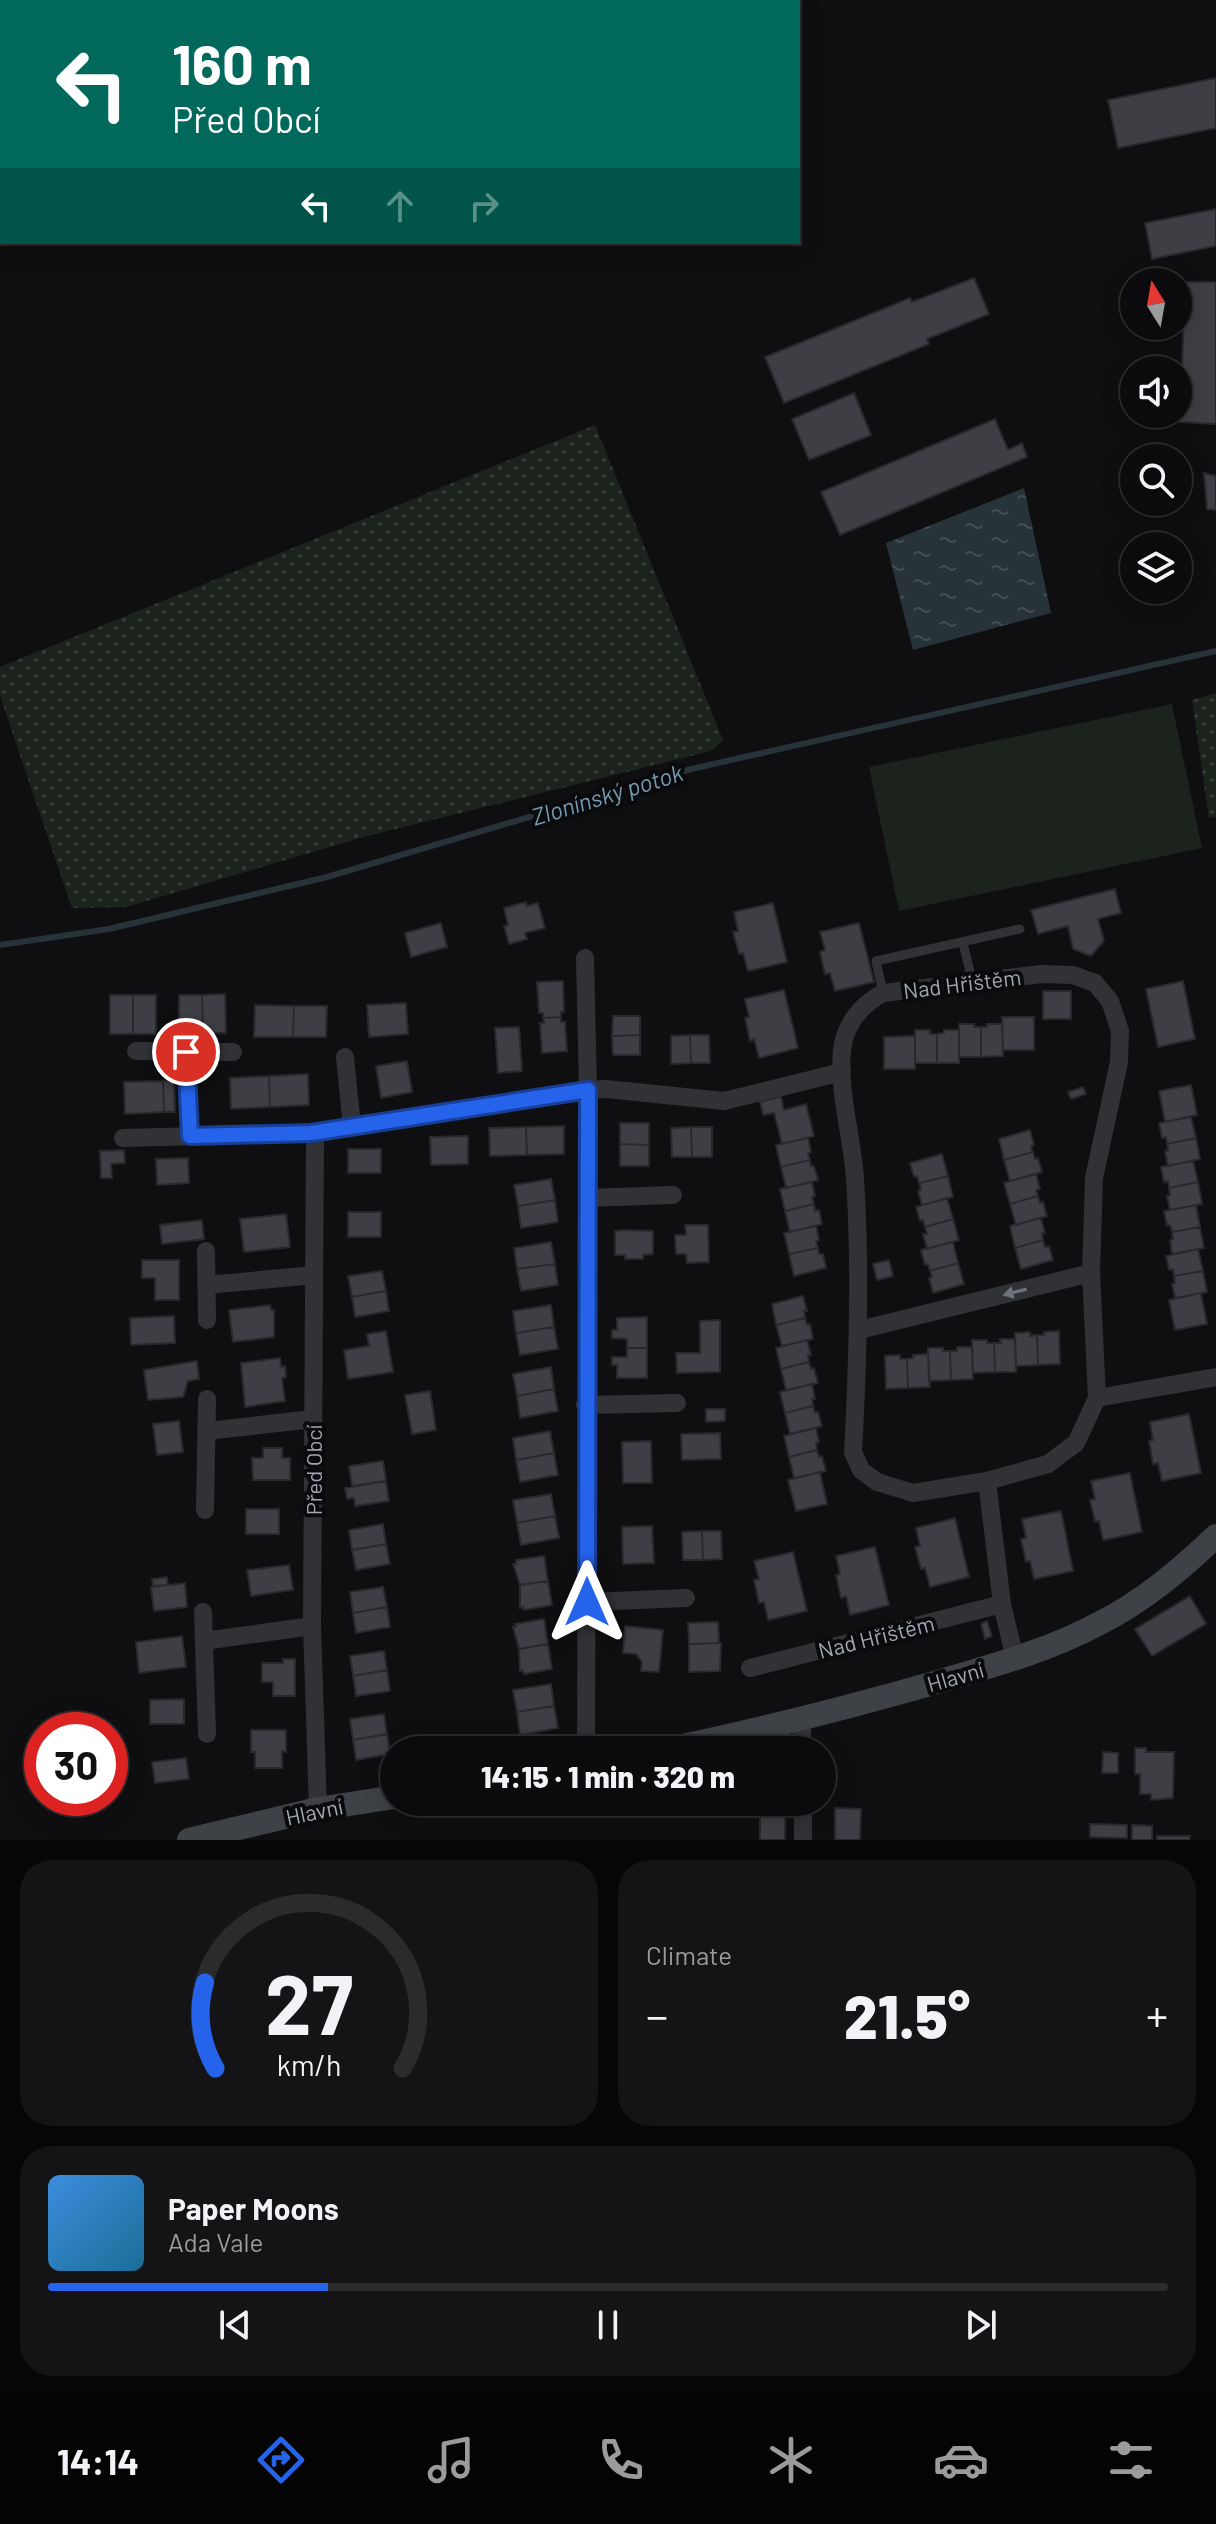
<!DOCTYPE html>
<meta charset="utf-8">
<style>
:root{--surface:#0b0b0d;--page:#141416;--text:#f1f3f6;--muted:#9a9b9d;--line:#2b2b2e;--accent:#2563eb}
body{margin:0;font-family:Barlow,sans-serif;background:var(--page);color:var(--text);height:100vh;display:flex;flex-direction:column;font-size:30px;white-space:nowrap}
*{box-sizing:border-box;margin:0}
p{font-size:26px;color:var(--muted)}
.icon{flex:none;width:44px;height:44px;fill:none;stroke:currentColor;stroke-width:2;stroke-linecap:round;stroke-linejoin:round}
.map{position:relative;height:1840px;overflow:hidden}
.sheet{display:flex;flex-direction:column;gap:20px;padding:20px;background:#060607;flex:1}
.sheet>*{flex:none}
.top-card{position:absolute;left:0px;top:0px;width:800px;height:244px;box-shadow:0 4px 20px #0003,0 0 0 2px var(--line);background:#00695c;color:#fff;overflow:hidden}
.needle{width:52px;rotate:349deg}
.controls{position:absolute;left:1120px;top:268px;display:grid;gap:16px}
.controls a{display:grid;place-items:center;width:72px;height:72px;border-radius:50%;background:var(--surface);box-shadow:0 4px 20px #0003,0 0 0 2px var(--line);font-size:40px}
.speed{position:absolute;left:24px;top:1712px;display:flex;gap:16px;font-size:40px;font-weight:700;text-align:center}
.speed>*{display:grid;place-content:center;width:104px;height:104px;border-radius:50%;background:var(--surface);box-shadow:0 4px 20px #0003,0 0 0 2px var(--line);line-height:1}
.speed .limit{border:12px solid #d22;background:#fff;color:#111}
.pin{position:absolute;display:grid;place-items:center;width:68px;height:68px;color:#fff;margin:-34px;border:4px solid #fff;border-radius:50%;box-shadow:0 2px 8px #0007}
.me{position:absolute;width:88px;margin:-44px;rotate:0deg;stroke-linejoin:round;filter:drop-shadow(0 0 6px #0008)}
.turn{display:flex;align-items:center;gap:28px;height:168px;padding:0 40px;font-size:36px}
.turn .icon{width:104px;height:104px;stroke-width:2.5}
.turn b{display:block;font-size:56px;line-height:68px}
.lanes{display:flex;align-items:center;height:76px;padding:0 40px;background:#0003;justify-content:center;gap:40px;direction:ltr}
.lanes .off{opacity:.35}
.big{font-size:60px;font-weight:800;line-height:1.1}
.sheet .card{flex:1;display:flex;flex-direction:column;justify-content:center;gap:12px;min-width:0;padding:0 28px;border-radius:32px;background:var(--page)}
.sheet .dial{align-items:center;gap:0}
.dial svg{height:208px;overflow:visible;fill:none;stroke:var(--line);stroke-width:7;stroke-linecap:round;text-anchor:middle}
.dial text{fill:var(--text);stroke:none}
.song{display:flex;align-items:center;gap:24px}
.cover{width:96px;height:96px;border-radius:12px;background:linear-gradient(135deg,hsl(210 70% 55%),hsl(200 70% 35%))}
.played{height:8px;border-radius:4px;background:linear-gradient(90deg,var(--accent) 25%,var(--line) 25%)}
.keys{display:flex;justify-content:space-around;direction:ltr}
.heat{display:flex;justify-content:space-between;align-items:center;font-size:44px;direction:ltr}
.sheet .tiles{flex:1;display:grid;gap:20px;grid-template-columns:1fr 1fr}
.card:last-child{grid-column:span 2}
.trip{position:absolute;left:380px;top:1736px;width:456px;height:80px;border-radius:40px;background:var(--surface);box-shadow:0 4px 20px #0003,0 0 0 2px var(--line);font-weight:800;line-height:80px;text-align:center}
.tab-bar{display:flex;height:128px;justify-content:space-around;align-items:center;background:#040405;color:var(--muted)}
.tab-bar .icon{width:56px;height:56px}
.tab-bar .active{color:var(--accent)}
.tab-bar b{font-size:36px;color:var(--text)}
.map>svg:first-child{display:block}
</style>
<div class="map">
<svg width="1216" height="1840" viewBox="0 0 1216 1840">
<defs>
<pattern id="grass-dots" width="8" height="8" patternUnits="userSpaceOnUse" patternTransform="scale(2)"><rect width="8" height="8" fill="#1b231c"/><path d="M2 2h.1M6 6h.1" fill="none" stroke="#39403b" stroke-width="1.8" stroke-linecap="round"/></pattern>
<pattern id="water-ripples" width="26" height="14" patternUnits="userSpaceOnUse" patternTransform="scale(2)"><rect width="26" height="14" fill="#283339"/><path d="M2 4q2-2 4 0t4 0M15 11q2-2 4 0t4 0" fill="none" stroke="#444e53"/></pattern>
</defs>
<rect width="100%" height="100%" fill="#0f0f11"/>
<path fill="url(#grass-dots)" d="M595 425 723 740 711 751 367 836 126 907 72 908 0 696V667Z
M1216 693V817L1209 818 1192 700Z"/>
<path fill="#1b231c" d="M1172 704 1202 848 899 911 869 767Z"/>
<path fill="url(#water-ripples)" d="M1024 488 1051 613 913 650 886 543Z"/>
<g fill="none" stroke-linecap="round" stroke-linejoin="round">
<path stroke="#283339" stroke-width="6" d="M0 945 109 929 327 877 691 769 1216 651"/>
</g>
<path fill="#3e3f44" stroke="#29292d" stroke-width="2" d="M1216 78V128L1118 148 1108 100Z
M1216 209V246L1152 259 1145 223Z
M974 278 989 314 927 339 929 344 784 403 765 357 910 298 912 302Z
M1185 282H1216V424L1180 422Z
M854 393 871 435 809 460 792 419Z
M995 419 1008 450 1022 443 1027 457 840 535 821 492Z
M1204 473 1216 476V510L1207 509Z
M1115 889 1121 913 1098 919 1104 941 1091 956 1073 949 1068 926 1038 934 1031 910Z
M526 902 527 906 538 903 545 928 525 933 527 939 509 944 504 926 508 925 504 908Z
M773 903 787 962 748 971 743 953 739 954 733 932 738 931 734 912Z
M441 923 447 947 411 957 405 933Z
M859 923 874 982 835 991 830 973 825 974 820 952 825 950 820 932Z
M563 981 564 1012H561V1017L543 1018V1013H539L537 982Z
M1183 981 1195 1039 1158 1047 1146 989Z
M784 990 798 1048 759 1058 754 1039 750 1041 745 1018 749 1017 745 999Z
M1043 991H1071V1019H1043Z
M225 994 226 1033H203L202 995Z
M110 995H133V1034H110Z
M133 995H156V1034H133Z
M179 995H202L203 1033H179Z
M406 1003 408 1034 369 1037 367 1005Z
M255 1005 294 1006 293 1037H254Z
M294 1006H327L326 1037H293Z
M613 1016H640V1035L612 1036Z
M561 1017V1022H565L567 1051 542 1053 540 1023H544L543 1018Z
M1002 1017H1034V1050H1003Z
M959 1024H974V1027H981V1057H959Z
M987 1024H1002L1003 1056 981 1057V1027H987Z
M519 1027 522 1071 498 1073 495 1028Z
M915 1030H930V1034H937V1063H915Z
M944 1030H959V1063H937V1034L944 1033Z
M640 1035V1055H613L612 1036Z
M690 1035 691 1063 671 1064V1036Z
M690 1035H709L710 1063H691Z
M915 1036V1069H884V1037Z
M407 1061 412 1092 381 1098 376 1066Z
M308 1074 309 1105 270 1107 269 1076Z
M269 1076 270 1107 231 1109 230 1078Z
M174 1080 175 1112H164L163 1081Z
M163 1081 164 1112 125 1114 124 1082Z
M1191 1085 1197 1115 1165 1122 1159 1091Z
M1083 1087 1086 1094 1071 1099 1068 1092Z
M781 1097 784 1110 806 1104 814 1136 782 1144 774 1113 763 1115 760 1102Z
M1191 1117 1196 1138 1167 1144 1166 1137 1162 1138 1159 1123Z
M620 1123H649V1145L620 1144Z
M564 1126V1154L527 1155 526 1127Z
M526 1127 527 1155 490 1156 489 1128Z
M691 1127H712V1157H692Z
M691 1127 692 1157H672L671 1128Z
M1030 1130 1034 1145 1031 1146 1033 1152 1004 1160 999 1139Z
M468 1136V1164L431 1165 430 1137Z
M808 1138 811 1152 808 1153 810 1160 781 1167 776 1145Z
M1196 1138 1200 1159 1168 1166 1165 1151H1168L1167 1144Z
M620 1144 649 1145V1166H620Z
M348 1149H381V1173H348Z
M124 1150 125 1163 111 1164 112 1178H101L100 1151Z
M1033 1152 1035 1159 1038 1158 1042 1172 1010 1181 1004 1160Z
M942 1154 948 1176 919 1183 917 1176 914 1177 910 1163Z
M188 1158 189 1183 157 1185 156 1159Z
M810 1160 811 1166H814L818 1180 786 1188 781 1167Z
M1193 1161 1198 1182 1169 1188 1168 1181 1164 1182 1161 1167Z
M1036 1174 1040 1189 1036 1190 1038 1196 1010 1204 1004 1183Z
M948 1176 953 1197 922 1205 918 1191 921 1190 919 1183Z
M551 1179 555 1200 518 1206 514 1185Z
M812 1182 815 1196 812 1197 814 1204 785 1211 780 1189Z
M1198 1182 1202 1204 1170 1210 1167 1196 1170 1195 1169 1188Z
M1038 1196 1040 1203 1043 1202 1047 1216 1016 1225 1010 1204Z
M947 1198 953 1219 925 1227 923 1220 920 1221 916 1207Z
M555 1200 558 1222 521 1228 518 1206Z
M814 1204 815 1211 819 1210 822 1224 790 1232 785 1211Z
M1196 1205 1200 1227 1172 1232 1170 1225 1167 1226 1164 1211Z
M348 1212H381V1237H348Z
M286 1214 290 1247 244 1252 240 1219Z
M1041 1218 1045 1233H1042L1043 1240 1015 1248 1010 1226Z
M953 1219 959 1240 927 1249 923 1234H927L925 1227Z
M202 1220 204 1239 162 1244 160 1225Z
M685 1225H708L709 1262 687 1263 686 1254H676L675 1235H686Z
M816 1226 819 1240 816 1241 818 1248 789 1254 784 1233Z
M1200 1227 1204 1248 1172 1254 1170 1240 1173 1239 1172 1232Z
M624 1230 653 1231V1254L643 1255V1259H625V1255H615V1231Z
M1043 1240 1045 1247 1049 1246 1053 1260 1021 1269 1015 1248Z
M551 1242 555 1264 517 1269 514 1248Z
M953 1242 958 1263 930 1271 928 1264 925 1265 921 1250Z
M818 1248 819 1254H823L826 1268 794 1276 789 1254Z
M1198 1249 1203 1271 1174 1276 1173 1269 1169 1270 1166 1256Z
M142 1260H179V1300H155V1278H142Z
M889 1260 893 1276 877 1280 873 1264Z
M958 1263 964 1284 933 1293 929 1278 932 1277 930 1271Z
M555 1264 558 1285 521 1291 517 1269Z
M382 1271 386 1291 352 1297 348 1276Z
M1203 1271 1207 1292 1175 1298 1172 1284 1175 1283 1174 1276Z
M386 1291 389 1311 355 1317 352 1297Z
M1201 1293 1207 1324 1175 1330 1169 1300Z
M803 1296 807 1311H804L805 1318 776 1325 772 1304Z
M270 1305 271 1310H274V1337L233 1342 229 1310Z
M551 1305 554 1327 516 1333 513 1311Z
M174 1316 175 1343 131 1345 130 1318Z
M647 1317V1348H627V1339L612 1338V1330H617V1318Z
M805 1318 807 1325 810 1324 813 1339 782 1346 776 1325Z
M720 1320V1372L677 1373 676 1353H700V1321Z
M554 1327 558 1349 520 1355 516 1333Z
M386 1331 393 1372 348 1379 344 1350 369 1346 367 1334Z
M1059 1331 1060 1364 1038 1365 1037 1335H1044V1332Z
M1030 1332V1336L1037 1335 1038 1365 1016 1366 1015 1333Z
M1000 1339H1015L1016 1372H995L994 1343H1001Z
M807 1340 811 1355H808L809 1362 781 1369 776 1348Z
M972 1340H987V1343H994L995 1372 973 1373Z
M957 1347H972L973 1379 951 1380 950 1351H957Z
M627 1348H647V1378H617V1365H612V1357H627Z
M928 1348H943V1351H950L951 1380 929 1381Z
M928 1354 930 1387 908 1388 907 1359 913 1358V1355Z
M900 1355V1359H907L908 1388 886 1389 885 1356Z
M280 1358 281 1367 285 1366 286 1377 282 1378 285 1401 245 1407 241 1363Z
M197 1361 199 1379 188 1381 183 1397 148 1400 144 1370Z
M809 1362 811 1369 814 1368 818 1383 786 1390 781 1369Z
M551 1367 554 1389 517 1396 513 1374Z
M812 1384 815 1399H812L813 1406 785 1413 780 1392Z
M554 1389 558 1411 520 1418 517 1396Z
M430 1391 436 1430 412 1434 405 1395Z
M813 1406 815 1413 818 1412 822 1426 790 1434 785 1413Z
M706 1409H725V1421L706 1422Z
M1189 1414 1201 1473 1162 1481 1158 1463 1153 1464 1149 1441 1153 1440 1150 1422Z
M179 1421 183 1452 157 1455 153 1424Z
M816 1428 819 1442 816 1443 817 1450 789 1457 784 1436Z
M550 1431 554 1453 516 1460 513 1438Z
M720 1433 721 1459 682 1460 681 1434Z
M651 1441 652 1483H623L622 1442Z
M263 1448H282V1458H290V1480H253L252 1458H263Z
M817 1450 819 1457 822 1456 826 1471 794 1478 789 1457Z
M554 1453 558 1475 520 1482 516 1460Z
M383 1461 386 1481 352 1486 349 1466Z
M820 1472 827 1504 796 1511 788 1480Z
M1130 1473 1142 1532 1103 1540 1099 1521 1095 1522 1090 1500 1095 1499 1091 1481Z
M386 1481 389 1501 355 1506 354 1498 347 1499 345 1488Z
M551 1494 555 1516 517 1523 513 1500Z
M246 1509H279V1534H246Z
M1061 1511 1073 1571 1034 1579 1030 1561 1026 1562 1021 1539 1026 1538 1022 1519Z
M555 1516 559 1538 521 1545 517 1523Z
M955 1518 969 1577 930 1587 925 1568 921 1569 915 1547 920 1546 916 1528Z
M383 1524 386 1544 352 1550 349 1530Z
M652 1526 654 1563 623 1564 622 1527Z
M702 1531H721L722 1559 703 1560Z
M702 1531 703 1560H683L682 1532Z
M386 1544 390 1564 356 1570 352 1550Z
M875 1547 889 1605 850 1615 846 1596 841 1598 836 1575 840 1574 836 1556Z
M793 1552 807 1611 768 1620 764 1602 759 1603 754 1580 759 1579 754 1561Z
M544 1556 548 1581 520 1585 513 1564H516V1560Z
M289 1565 293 1590 251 1596 247 1570Z
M167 1577 168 1585 153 1586 152 1579Z
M548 1581 552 1605 524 1610 523 1607 520 1608V1585Z
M185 1583 187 1607 154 1611 151 1587Z
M383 1587 387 1607 353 1613 350 1592Z
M1190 1596 1206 1624 1152 1656 1135 1629Z
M387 1607 390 1627 356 1633 353 1613Z
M544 1619 548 1644 519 1649 513 1627H516L515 1624Z
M987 1621 992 1636 985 1639 981 1624Z
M718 1622 719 1643 689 1644 688 1623Z
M625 1626 663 1630 659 1672 641 1671 642 1662 636 1654 623 1653Z
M182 1636 186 1667 139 1673 136 1642Z
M721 1643 720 1671 689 1672V1644Z
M548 1644 552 1669 524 1674 523 1671H520L519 1649Z
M384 1651 387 1670 353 1676 350 1656Z
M283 1659H295V1696H273V1682H262V1663H283Z
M387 1670 390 1691 356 1696 353 1676Z
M551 1684 554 1706 517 1712 513 1690Z
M184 1699V1724H150V1700Z
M554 1706 558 1728 520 1735 517 1712Z
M384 1714 387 1734 353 1740 350 1719Z
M251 1730H286V1752L282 1751V1768H255V1752H251Z
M387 1734 390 1754 356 1760 353 1740Z
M779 1738 782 1750H743V1747Z
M1135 1748H1146V1752H1174L1173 1798 1151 1800V1794H1140V1774H1135Z
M1103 1752 1118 1753V1773H1102Z
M186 1758 189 1779 155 1783 152 1762Z
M835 1808 861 1809 860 1840H835Z
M760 1813H785V1840H760Z
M1090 1824 1127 1825V1838L1090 1837Z
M1132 1825 1152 1826V1840H1132Z
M1157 1836H1190L1189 1840H1157Z"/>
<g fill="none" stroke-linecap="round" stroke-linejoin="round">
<path stroke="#303236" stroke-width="9" d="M963 943 972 980
M883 993 876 961 1020 929"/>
<path stroke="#303236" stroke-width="18" d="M585 958 588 1090 606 1089 724 1101 842 1072
M1042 974 1073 975 1095 983 1110 1001 1120 1031 1119 1062 1094 1178 1091 1273 1097 1398 1076 1443 1048 1464 987 1481 913 1493 877 1482 861 1470 853 1452C858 1361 861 1269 855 1178 852 1136 838 1092 842 1050 845 1024 861 1005 883 993Z
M136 1051 233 1052
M186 1052 190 1136
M345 1057 352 1127
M311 1133 315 1135 312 1626 318 1809
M123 1138 311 1133 588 1090 586 1750
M587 1198 673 1195
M206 1251 207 1320
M207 1285 314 1275
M859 1330 1091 1273
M1097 1398 1216 1377
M585 1405 677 1403
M207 1431 313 1419
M987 1481 1002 1604 1015 1659
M205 1510 207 1399
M587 1602 686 1598
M203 1612 207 1734
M204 1641 312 1626
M750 1668 1002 1604
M802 1717V1750
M803 1802V1840"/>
<path stroke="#3e4146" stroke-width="24" d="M664 1750C756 1731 850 1707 941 1681 995 1665 1050 1650 1100 1623 1144 1601 1181 1569 1216 1536
M189 1840 318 1809 394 1797"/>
</g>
<defs><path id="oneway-solid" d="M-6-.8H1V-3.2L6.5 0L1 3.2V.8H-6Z" transform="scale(2)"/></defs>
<use fill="#6e727a" href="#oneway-solid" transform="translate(1015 1292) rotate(166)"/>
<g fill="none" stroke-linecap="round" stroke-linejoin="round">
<defs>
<path id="route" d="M186 1052 190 1136 311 1133 588 1090 587 1602"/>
</defs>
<use href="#route" stroke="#184099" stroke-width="20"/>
<use href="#route" stroke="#2563eb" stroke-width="14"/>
</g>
<g text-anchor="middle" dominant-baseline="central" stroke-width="8" stroke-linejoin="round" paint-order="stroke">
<g font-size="22" fill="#a0a7b2" stroke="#0a0a0c">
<text transform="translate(962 983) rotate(-7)">Nad Hřištěm</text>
<text transform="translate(313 1470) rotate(-90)">Před Obcí</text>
<text transform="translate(876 1636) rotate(-14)">Nad Hřištěm</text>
<text transform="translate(955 1676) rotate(-16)">Hlavní</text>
<text transform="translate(314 1811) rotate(-12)">Hlavní</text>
</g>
<g font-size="24" font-style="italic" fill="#749ab0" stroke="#0a0a0c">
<text transform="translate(607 794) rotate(-17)">Zlonínský potok</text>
</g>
</g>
</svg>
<div class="controls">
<a><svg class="needle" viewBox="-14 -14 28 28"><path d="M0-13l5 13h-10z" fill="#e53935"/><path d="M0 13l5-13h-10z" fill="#9a9b9d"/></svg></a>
<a><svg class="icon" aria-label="sound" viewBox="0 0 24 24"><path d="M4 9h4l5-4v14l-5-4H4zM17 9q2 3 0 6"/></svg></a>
<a><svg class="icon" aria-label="search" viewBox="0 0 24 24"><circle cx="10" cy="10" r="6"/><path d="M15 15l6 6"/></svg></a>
<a><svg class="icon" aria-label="layers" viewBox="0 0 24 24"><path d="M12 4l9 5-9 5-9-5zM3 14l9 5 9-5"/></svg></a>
</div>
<div class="speed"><div class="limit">30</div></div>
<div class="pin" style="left:186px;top:1052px;background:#d93025"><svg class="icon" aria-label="arrive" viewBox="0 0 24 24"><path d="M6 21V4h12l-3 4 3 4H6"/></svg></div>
<svg class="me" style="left:587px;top:1602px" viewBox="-20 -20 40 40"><path d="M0-17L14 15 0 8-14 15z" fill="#2563eb" stroke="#fff" stroke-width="4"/></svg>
<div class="trip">14:15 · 1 min · 320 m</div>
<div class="top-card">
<div class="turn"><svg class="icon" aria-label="left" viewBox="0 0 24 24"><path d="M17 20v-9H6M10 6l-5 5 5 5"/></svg><div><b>160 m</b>Před Obcí</div></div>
<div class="lanes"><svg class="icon" aria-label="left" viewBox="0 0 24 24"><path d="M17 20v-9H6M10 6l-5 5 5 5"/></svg><svg class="icon off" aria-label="ahead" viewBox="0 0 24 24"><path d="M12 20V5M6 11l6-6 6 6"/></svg><svg class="icon off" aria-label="right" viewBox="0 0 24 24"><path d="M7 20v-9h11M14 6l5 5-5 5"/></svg></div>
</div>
</div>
<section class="sheet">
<div class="tiles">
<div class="card dial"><svg viewBox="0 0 100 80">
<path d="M14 69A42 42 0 1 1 86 69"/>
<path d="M14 69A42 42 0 0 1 10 36" stroke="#2563eb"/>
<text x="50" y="56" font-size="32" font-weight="700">27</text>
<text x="50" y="72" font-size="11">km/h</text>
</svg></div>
<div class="card"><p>Climate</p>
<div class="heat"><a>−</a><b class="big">21.5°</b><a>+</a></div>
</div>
<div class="card">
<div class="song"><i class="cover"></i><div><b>Paper Moons</b><p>Ada Vale</p></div></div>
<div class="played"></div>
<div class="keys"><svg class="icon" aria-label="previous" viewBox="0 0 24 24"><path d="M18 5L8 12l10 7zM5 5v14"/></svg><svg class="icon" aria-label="pause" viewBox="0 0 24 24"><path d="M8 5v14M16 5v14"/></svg><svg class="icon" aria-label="next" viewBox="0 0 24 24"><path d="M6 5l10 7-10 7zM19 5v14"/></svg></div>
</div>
</div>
</section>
<nav class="tab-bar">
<b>14:14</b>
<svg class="icon active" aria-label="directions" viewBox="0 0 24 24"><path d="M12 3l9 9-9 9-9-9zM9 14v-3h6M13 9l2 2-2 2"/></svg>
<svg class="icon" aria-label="music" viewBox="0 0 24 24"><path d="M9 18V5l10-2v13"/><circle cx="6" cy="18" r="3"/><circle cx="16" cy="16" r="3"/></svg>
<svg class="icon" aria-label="phone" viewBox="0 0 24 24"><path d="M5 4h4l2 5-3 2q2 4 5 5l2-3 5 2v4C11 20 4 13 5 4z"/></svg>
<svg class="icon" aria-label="climate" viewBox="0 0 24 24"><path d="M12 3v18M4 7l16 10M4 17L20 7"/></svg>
<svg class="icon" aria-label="car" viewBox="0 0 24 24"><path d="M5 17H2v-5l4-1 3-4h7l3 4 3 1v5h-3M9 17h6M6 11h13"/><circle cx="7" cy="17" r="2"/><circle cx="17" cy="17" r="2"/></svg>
<svg class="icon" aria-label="filters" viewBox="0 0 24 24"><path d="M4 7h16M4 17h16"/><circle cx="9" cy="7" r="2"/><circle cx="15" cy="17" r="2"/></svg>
</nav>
